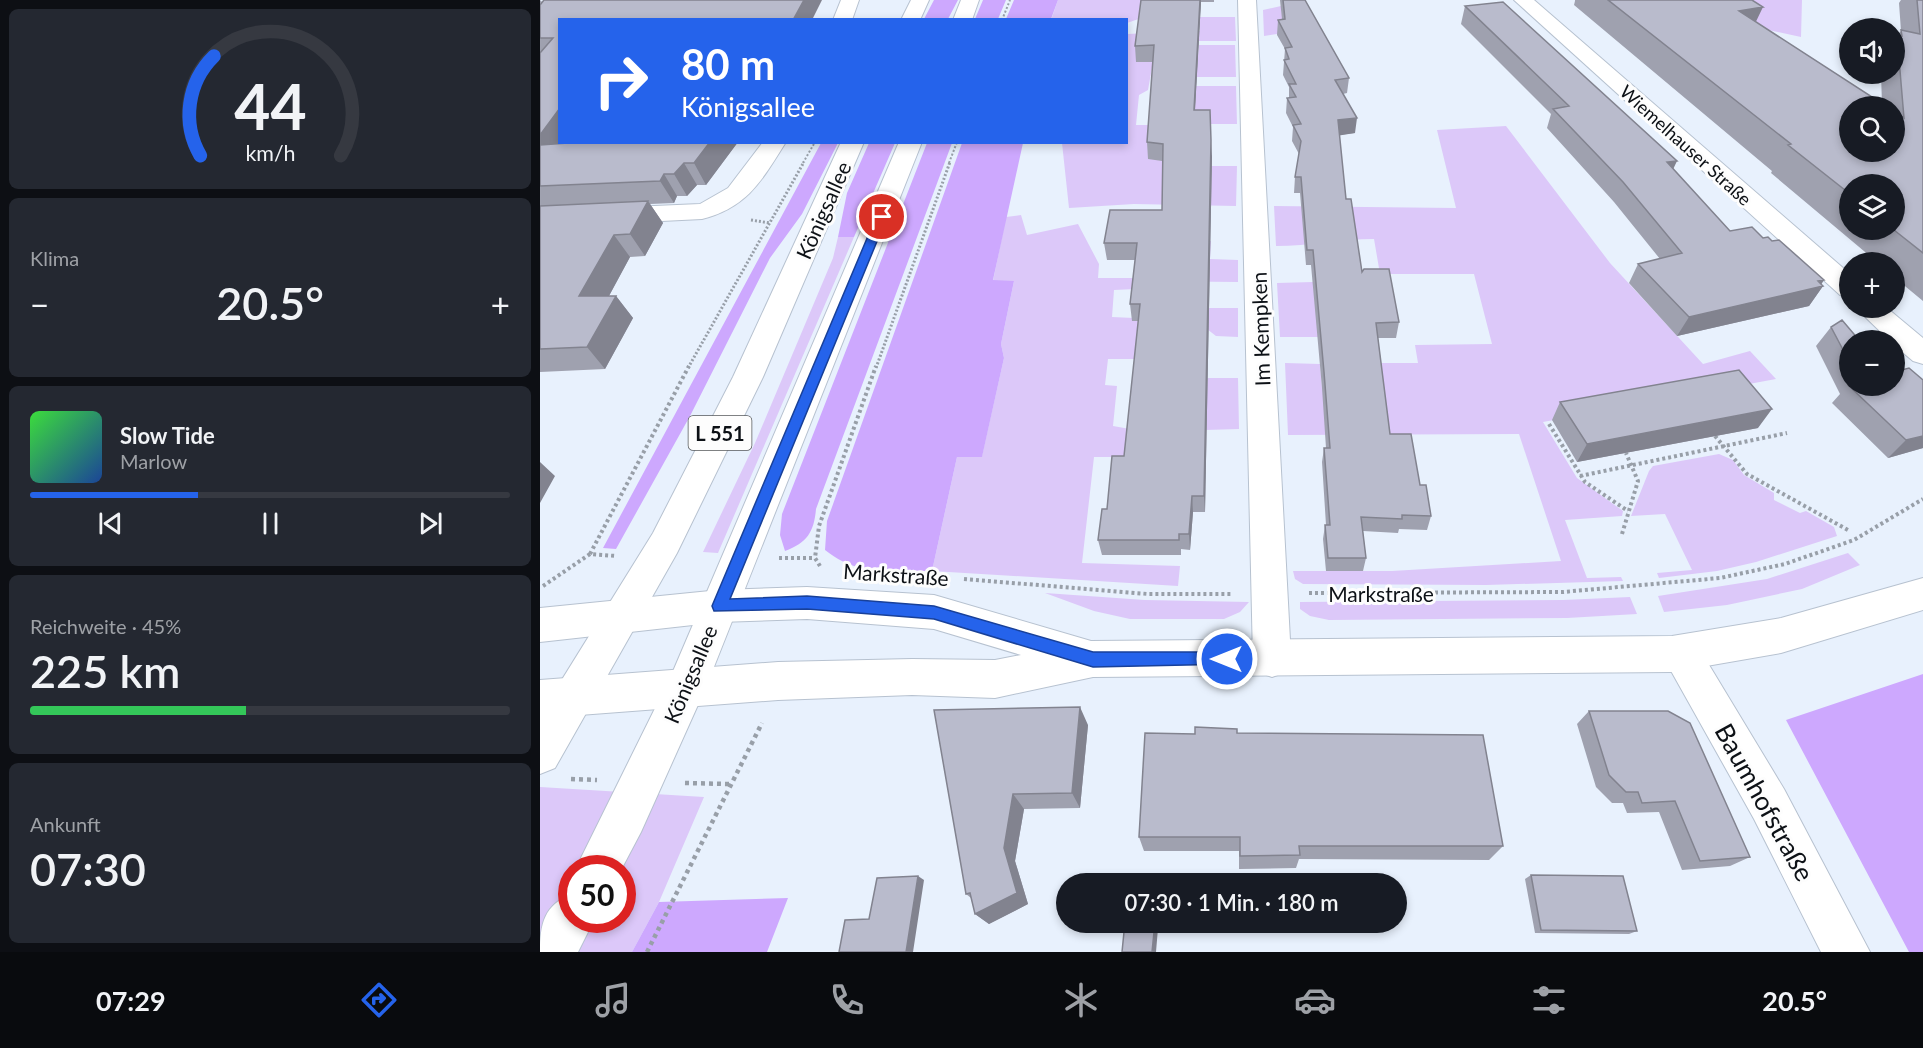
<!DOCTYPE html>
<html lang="de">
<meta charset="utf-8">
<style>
:root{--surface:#171b24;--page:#242831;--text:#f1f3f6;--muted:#9ea1a6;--line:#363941;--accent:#2563eb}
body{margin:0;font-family:Lato,sans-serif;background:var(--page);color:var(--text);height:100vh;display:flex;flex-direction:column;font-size:22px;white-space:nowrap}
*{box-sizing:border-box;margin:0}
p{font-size:20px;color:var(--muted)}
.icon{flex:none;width:33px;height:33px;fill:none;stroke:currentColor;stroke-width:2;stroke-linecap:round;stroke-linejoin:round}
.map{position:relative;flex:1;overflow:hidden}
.side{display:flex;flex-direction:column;gap:9px;padding:9px;background:#0d0f14;width:540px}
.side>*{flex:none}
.guide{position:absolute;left:18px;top:18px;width:570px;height:126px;border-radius:0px;box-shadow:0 3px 9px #0003;background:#2563eb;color:#fff;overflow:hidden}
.controls{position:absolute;left:1299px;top:18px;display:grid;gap:12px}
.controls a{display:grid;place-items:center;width:66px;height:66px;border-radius:50%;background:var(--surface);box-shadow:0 3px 9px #0003;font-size:30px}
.speed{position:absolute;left:18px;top:855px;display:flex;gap:12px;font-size:30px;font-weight:700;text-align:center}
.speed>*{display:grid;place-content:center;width:78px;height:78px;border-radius:50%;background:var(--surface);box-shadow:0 3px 9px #0003;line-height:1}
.speed .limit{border:9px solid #d22;background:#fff;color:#111}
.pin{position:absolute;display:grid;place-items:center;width:51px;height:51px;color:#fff;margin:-26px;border:3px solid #fff;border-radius:50%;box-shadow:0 2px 6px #0007}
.me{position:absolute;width:66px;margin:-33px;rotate:270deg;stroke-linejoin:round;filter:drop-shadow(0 0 4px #0008)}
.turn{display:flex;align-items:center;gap:21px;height:126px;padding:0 24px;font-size:27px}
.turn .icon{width:78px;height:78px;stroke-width:2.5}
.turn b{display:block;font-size:42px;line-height:51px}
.big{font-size:45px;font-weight:600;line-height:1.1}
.side .tile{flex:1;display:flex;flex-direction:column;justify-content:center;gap:9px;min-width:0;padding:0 21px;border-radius:9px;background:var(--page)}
.side .dial{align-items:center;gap:0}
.dial svg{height:156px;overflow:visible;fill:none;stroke:var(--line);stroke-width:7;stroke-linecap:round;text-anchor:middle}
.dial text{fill:var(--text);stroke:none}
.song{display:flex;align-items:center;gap:18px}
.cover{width:72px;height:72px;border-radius:9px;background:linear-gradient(135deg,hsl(120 70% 55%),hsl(220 70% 35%))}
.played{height:6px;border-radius:3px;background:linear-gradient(90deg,var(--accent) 35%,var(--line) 35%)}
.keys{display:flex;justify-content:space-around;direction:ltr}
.heat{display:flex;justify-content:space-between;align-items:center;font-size:33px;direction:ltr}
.charge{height:9px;border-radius:4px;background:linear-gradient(90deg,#34c759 45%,var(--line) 0)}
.trip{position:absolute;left:516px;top:873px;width:351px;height:60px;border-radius:30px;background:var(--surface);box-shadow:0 3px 9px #0003;font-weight:600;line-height:60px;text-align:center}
.menu{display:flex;height:96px;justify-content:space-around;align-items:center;background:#090b0e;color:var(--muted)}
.menu .icon{width:42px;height:42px}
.menu .active{color:var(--accent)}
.menu b{font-size:27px;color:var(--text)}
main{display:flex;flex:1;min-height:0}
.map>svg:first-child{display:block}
</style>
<main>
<section class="side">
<div class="tile dial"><svg viewBox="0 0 100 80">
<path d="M14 69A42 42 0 1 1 86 69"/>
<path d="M14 69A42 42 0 0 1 21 18" stroke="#2563eb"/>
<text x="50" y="56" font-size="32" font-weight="700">44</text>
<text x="50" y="72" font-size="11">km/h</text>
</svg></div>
<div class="tile"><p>Klima</p>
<div class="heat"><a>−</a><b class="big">20.5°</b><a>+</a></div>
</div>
<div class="tile">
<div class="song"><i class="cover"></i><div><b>Slow Tide</b><p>Marlow</p></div></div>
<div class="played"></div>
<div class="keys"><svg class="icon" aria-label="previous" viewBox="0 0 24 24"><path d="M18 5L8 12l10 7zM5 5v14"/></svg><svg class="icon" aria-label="pause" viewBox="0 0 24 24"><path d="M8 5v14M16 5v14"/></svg><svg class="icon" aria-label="next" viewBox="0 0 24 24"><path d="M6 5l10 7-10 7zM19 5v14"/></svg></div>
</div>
<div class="tile"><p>Reichweite · 45%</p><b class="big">225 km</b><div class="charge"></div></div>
<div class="tile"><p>Ankunft</p><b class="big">07:30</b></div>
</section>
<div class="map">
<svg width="1383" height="952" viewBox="0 0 1383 952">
<rect width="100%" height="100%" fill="#e8f1fd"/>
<path fill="#dcc8f9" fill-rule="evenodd" d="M518 0H654L587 23 586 20H511Z
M1170 0H1262L1261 37 1205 25Z
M741 6 744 33 724 36 723 10Z
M660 17H695L696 41H600L597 62H613L608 90 599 95 596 125H621L669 166H697L696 206 594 204 529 208 522 143 586 142 587 34 660 31Z
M659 45H695L696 77H656Z
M656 86H696L697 124H654Z
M966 126 1070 263 1163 364 1210 351 1236 379 1003 422 1037 478 1083 511 1082 516 1025 520 1047 578 1081 577 1083 581 946 585 763 584 755 579 753 571H852L1021 561 979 434 748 435 745 363 780 364 782 388 835 363H878L875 345 952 344 934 274H840L834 239C801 239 769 246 736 246L734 206 916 208 897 130Z
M481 215 487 235 538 224 559 264 558 278H605L644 242 671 241 670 259 698 260V282L597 281 596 289 574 290 572 317 660 321 627 359H568L565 385 577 386 573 426 629 436 628 457H554L542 563 640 566 638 586 392 571 417 457 442 456 464 358 461 344 474 281H453L466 217Z
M298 237H314L178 553 163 552 215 443 293 258Z
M773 282 775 303 802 337H740L737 283Z
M668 308H698V337L676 336 667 329Z
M666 378H698L699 429 665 430Z
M1179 454 1193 460 1204 475 1234 493V500L1260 513 1266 511 1294 527 1297 536 1216 562 1177 571 1119 578 1117 573 1152 570 1125 514 1091 516 1109 471 1113 466Z
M1308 553 1320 565 1262 589 1187 605 1124 612 1118 596 1227 579Z
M505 593 605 600 709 602 700 612 684 619H590L554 611Z
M1090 597 1097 614 1027 618 789 620 770 616 760 609V602L1023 600Z
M0 787 164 797 119 902 92 952H0ZM32 868H82V920H32Z"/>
<path fill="#cda8fe" d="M394 0H418L408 19H384Z
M443 0H466L458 19H435Z
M474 0H518L511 19H466Z
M281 143H298L262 214 230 258 150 416 76 549 63 548Z
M329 143H355L314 237H298L307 193Z
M387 143H412L276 509C274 532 267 543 245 551L240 535 242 514Z
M422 143H483L453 280 474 281 461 344 464 358 442 457H417L392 571C350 571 319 577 285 550L287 521Z
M1383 674V952H1369L1246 720Z
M248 898 227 952H92L119 902Z"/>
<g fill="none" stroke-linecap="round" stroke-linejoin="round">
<defs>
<path id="street" d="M301 0H319L312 20H293Z
M698 0H716L751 659 746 672 732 677 718 672 713 659Z
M974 0H994L1310 274V298L1300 295Z
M223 142H246C222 180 208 207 162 219L0 227V211L160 204 188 188Z
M1316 308H1347L1383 338V364L1373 361 1354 345V340H1349Z
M1140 635 1154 640 1244 789 1330 952H1281L1214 819 1121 653 1126 640Z"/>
<path id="secondary" d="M1383 578V610L1241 653 1132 672 553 677 455 698 372 695 238 700 0 718V680L238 662 372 659 455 660 481 655 394 629 267 619 180 622 0 642V608L180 590 267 587 394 595 551 641 1132 636 1241 618Z"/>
<path id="primary" d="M371 0H389L380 20H361Z
M421 0H439L432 20H413Z
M301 142H324L223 377 137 553 15 768 0 774V715L113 533 193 377Z
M359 142H382L166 687 101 832 82 868H36L131 676Z
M32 894V920H54L38 952H0C0 924 4 905 32 894Z"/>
</defs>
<use href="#street" stroke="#b7c2d0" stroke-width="2"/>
<use href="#secondary" stroke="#b7c2d0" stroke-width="2"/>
<use href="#primary" stroke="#b7c2d0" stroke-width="2"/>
<path stroke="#989fa8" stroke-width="2" stroke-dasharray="2 2" stroke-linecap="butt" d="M462 20 470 0
M263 163 275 142
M409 163 417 142"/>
<path stroke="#989fa8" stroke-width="3" stroke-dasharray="2 2" stroke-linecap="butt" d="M211 220 230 223
M148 368 264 162
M336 368 410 162"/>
<path stroke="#989fa8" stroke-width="4" stroke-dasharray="3 3" stroke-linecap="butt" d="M1009 424 1045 482 1088 511
M1175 436 1207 474 1308 530
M1040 476 1247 433
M1082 534 1098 481 1086 453
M50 554 149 366
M239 558H275
M280 566 275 558 279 526 336 366
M424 579 608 594H692
M3 586 50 554 76 556
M769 593 1023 592 1180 578 1245 564 1314 540 1383 499"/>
<path stroke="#989fa8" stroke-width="4.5" stroke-dasharray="4 4" stroke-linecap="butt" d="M31 779 57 780
M145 783 189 784
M107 952 222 723"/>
<use href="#street" fill="#fff" fill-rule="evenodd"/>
<use href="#secondary" fill="#fff" fill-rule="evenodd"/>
<use href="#primary" fill="#fff" fill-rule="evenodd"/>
</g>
<path fill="#9fa1af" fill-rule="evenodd" d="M0 0 20 20 25 143 198 142 166 185H157L147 196H137L134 203 110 204 123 223 105 256 90 257 69 296H76L93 318 65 369 0 372Z
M601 0H674V2H661L655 110 672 157 665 512H653L650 550 641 549V555H562L558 540 584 456 599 321H592L590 304 595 260H567L564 243 622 210V161L608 159 607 142 613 62H596L595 46Z
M740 0H765L809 78 807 93 803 94 815 133 799 135 806 199 822 272 859 322 856 338H838L850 434 880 485 891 516 887 530 859 529 858 533 823 531 826 558 823 571H786L783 539 785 525H786L782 462 784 448H786L782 388 771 265H766L760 193H754L755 177 759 154 752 141 753 127 746 113 747 98H749V87L743 75 745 49 737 35 738 20 742 19Z
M1035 0H1212L1216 22 1342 104 1341 74H1354V39L1361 31 1359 3 1361 0H1383V301L1354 277V262H1337L1231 173 1232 171 1034 5 1035 1ZM1310 106H1354V152ZM1310 184 1354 230H1310Z
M925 6 1133 169 1190 231 1223 238 1281 284 1283 286 1269 306 1137 336 1089 283 1098 264 1120 259 1074 202 1007 128 1011 114 921 24Z
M1291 327 1310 340V386L1383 448 1348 458 1292 403 1300 394 1276 346Z
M1020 402 1218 428 1037 462 1012 420Z
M394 710 548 725 540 808 484 809 475 861 488 904 449 924 435 914 431 898 426 894Z
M1049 711 1210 857 1190 866 1142 870 1119 812 1087 813 1083 803H1072L1056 787 1037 724Z
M697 733 963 846 949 860 759 859 756 868 699 869V851H604L599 837Z
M991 875 1097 931 1089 934 995 933 985 879Z"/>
<path fill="#82838f" d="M264 0H282L272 20H253Z
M660 0H661V2L654 127V110Z
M1223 7 1210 34 1199 11Z
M20 108V142H26L9 167 0 155V135Z
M817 118 815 133 796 136 798 120Z
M671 140 672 157 665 512 664 496Z
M170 142H198L166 185 154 163Z
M1137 161 1128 180 1127 162Z
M144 163 157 185 147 196 134 174Z
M124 174 137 196 134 203 120 181Z
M108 201 123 223 105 256 90 234Z
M74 235 90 257 57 318 39 296Z
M1284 280 1279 288 1283 286 1269 306 1137 336 1149 317Z
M76 296 93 318 65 369 47 347Z
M1232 409 1218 428 1037 462 1047 444Z
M1383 436V448L1348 458 1366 440Z
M0 462 15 476 0 503Z
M652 496 653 512 650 550 649 534Z
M540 707 548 725 540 808 532 793Z
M473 794 484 809 475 861 488 904 449 924 435 914Z
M378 876 384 880 373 952H366Z
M615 922 618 928 616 952H612Z"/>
<path fill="#b9bbcc" stroke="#82838f" stroke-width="1.5" d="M4 0H264L253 20H20V108L0 135V53L13 38H0V5Z
M601 0H660L654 110H670L671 140 664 496H652L649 534H639V540H558L562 509H567L572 456H584L600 304H590L597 243H564L570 210H622L623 144 607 142 614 45 595 46Z
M743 0H765L809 78 795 80 817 118 798 120 806 199H811L822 272 824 269H849L859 322 836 323 850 434H871L880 485H886L891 516 862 515V519L821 517 826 558H788L785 525H790L784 448H790L784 372 773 250H767L761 177H755L761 141 753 125 761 124 747 98 756 97 749 84H756L744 60 749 59 745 48 752 47 738 20 745 19Z
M1068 0H1212L1223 7 1199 11 1346 106H1310V152H1354V112L1364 118 1357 35 1362 36 1361 30 1380 34 1377 0H1383V253L1354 230V184H1310V194L1248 145 1251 144Z
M963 2 1137 161 1127 162 1190 231 1212 227 1223 238 1228 237 1232 241 1239 240 1284 280 1278 281 1283 286 1149 317 1098 264 1142 253 1083 182 1013 109 1029 106 925 6Z
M42 142H170L154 163H144L134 174H124L120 181 0 186V145Z
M108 201 90 234 74 235 39 296H76L47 347 0 349V206Z
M1302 320 1319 340H1310V363L1291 327Z
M1369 368 1383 380V436L1366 440 1308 385 1310 384V386H1354V372Z
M1199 370 1232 409 1047 444 1020 402Z
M540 707 532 793 473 794 464 848 477 893 435 914 430 893 426 894 394 710Z
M1049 711H1128L1150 723 1210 857 1160 861 1135 801 1102 803 1098 792H1086L1069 775Z
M655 727 697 729V733L943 735 963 846H759L760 855 700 856V837H599L605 733 655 734Z
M991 875 1083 876 1097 931 1001 930Z
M378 876 366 952H299L305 920 329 919 337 878Z
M585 922H615L612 952H582Z"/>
<path fill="#2563eb" stroke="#184099" stroke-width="1.5" d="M342 214 347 217 190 599 267 596 394 606 553 652H687L693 654 695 659 693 664 553 667 394 619 267 609 174 611 172 606 336 217Z"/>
<g text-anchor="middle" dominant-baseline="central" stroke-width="6" stroke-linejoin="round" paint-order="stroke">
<g font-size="18" fill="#0d1116" stroke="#fdfdfd">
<text transform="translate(1146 145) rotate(42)">Wiemelhauser Straße</text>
</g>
<rect fill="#fdfdfd" stroke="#55585b" stroke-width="1.5" x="148.5" y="416" width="63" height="34" rx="4.5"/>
<g font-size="20" font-weight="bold" fill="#0d1116">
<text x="180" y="433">L 551</text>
</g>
<g font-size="21" fill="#0d1116" stroke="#fdfdfd">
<text transform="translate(283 210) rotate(-66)">Königsallee</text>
<text transform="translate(720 329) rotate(-92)">Im Kempken</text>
<text transform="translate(356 574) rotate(4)">Markstraße</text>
<text x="841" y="593">Markstraße</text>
<text transform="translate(150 674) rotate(-67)">Königsallee</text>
</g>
<g font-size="26" fill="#0d1116" stroke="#fdfdfd">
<text transform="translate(1225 802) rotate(61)">Baumhofstraße</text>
</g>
</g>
</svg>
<div class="controls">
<a><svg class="icon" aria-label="sound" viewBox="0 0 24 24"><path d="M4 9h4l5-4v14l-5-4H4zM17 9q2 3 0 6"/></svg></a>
<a><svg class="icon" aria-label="search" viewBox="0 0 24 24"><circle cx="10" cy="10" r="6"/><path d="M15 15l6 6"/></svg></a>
<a><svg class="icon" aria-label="layers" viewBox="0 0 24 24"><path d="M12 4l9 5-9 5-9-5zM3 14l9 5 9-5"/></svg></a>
<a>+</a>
<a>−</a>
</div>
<div class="speed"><div class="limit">50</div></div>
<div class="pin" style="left:342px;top:217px;background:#d93025"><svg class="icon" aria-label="arrive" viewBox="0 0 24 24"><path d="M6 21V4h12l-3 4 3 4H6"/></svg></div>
<svg class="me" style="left:687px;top:659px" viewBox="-20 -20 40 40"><circle r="17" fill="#2563eb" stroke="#fff" stroke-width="3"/><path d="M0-11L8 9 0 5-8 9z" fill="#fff"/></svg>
<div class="trip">07:30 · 1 Min. · 180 m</div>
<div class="guide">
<div class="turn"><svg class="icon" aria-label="right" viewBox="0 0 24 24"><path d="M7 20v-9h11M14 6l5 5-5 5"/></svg><div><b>80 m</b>Königsallee</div></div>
</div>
</div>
</main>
<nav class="menu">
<b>07:29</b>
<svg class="icon active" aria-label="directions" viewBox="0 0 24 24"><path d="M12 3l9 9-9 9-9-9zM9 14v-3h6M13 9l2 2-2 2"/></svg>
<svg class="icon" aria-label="music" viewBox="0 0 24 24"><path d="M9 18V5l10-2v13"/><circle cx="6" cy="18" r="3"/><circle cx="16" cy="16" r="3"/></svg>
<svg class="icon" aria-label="phone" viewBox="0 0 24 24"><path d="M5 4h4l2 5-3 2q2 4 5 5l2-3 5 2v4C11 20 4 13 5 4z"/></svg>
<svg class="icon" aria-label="climate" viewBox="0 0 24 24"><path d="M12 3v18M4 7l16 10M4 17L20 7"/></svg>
<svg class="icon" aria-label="car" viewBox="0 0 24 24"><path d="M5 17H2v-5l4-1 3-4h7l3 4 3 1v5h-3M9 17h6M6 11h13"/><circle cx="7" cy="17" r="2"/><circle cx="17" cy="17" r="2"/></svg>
<svg class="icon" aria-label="filters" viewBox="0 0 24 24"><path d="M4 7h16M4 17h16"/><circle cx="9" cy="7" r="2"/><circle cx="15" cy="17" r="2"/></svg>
<b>20.5°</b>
</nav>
